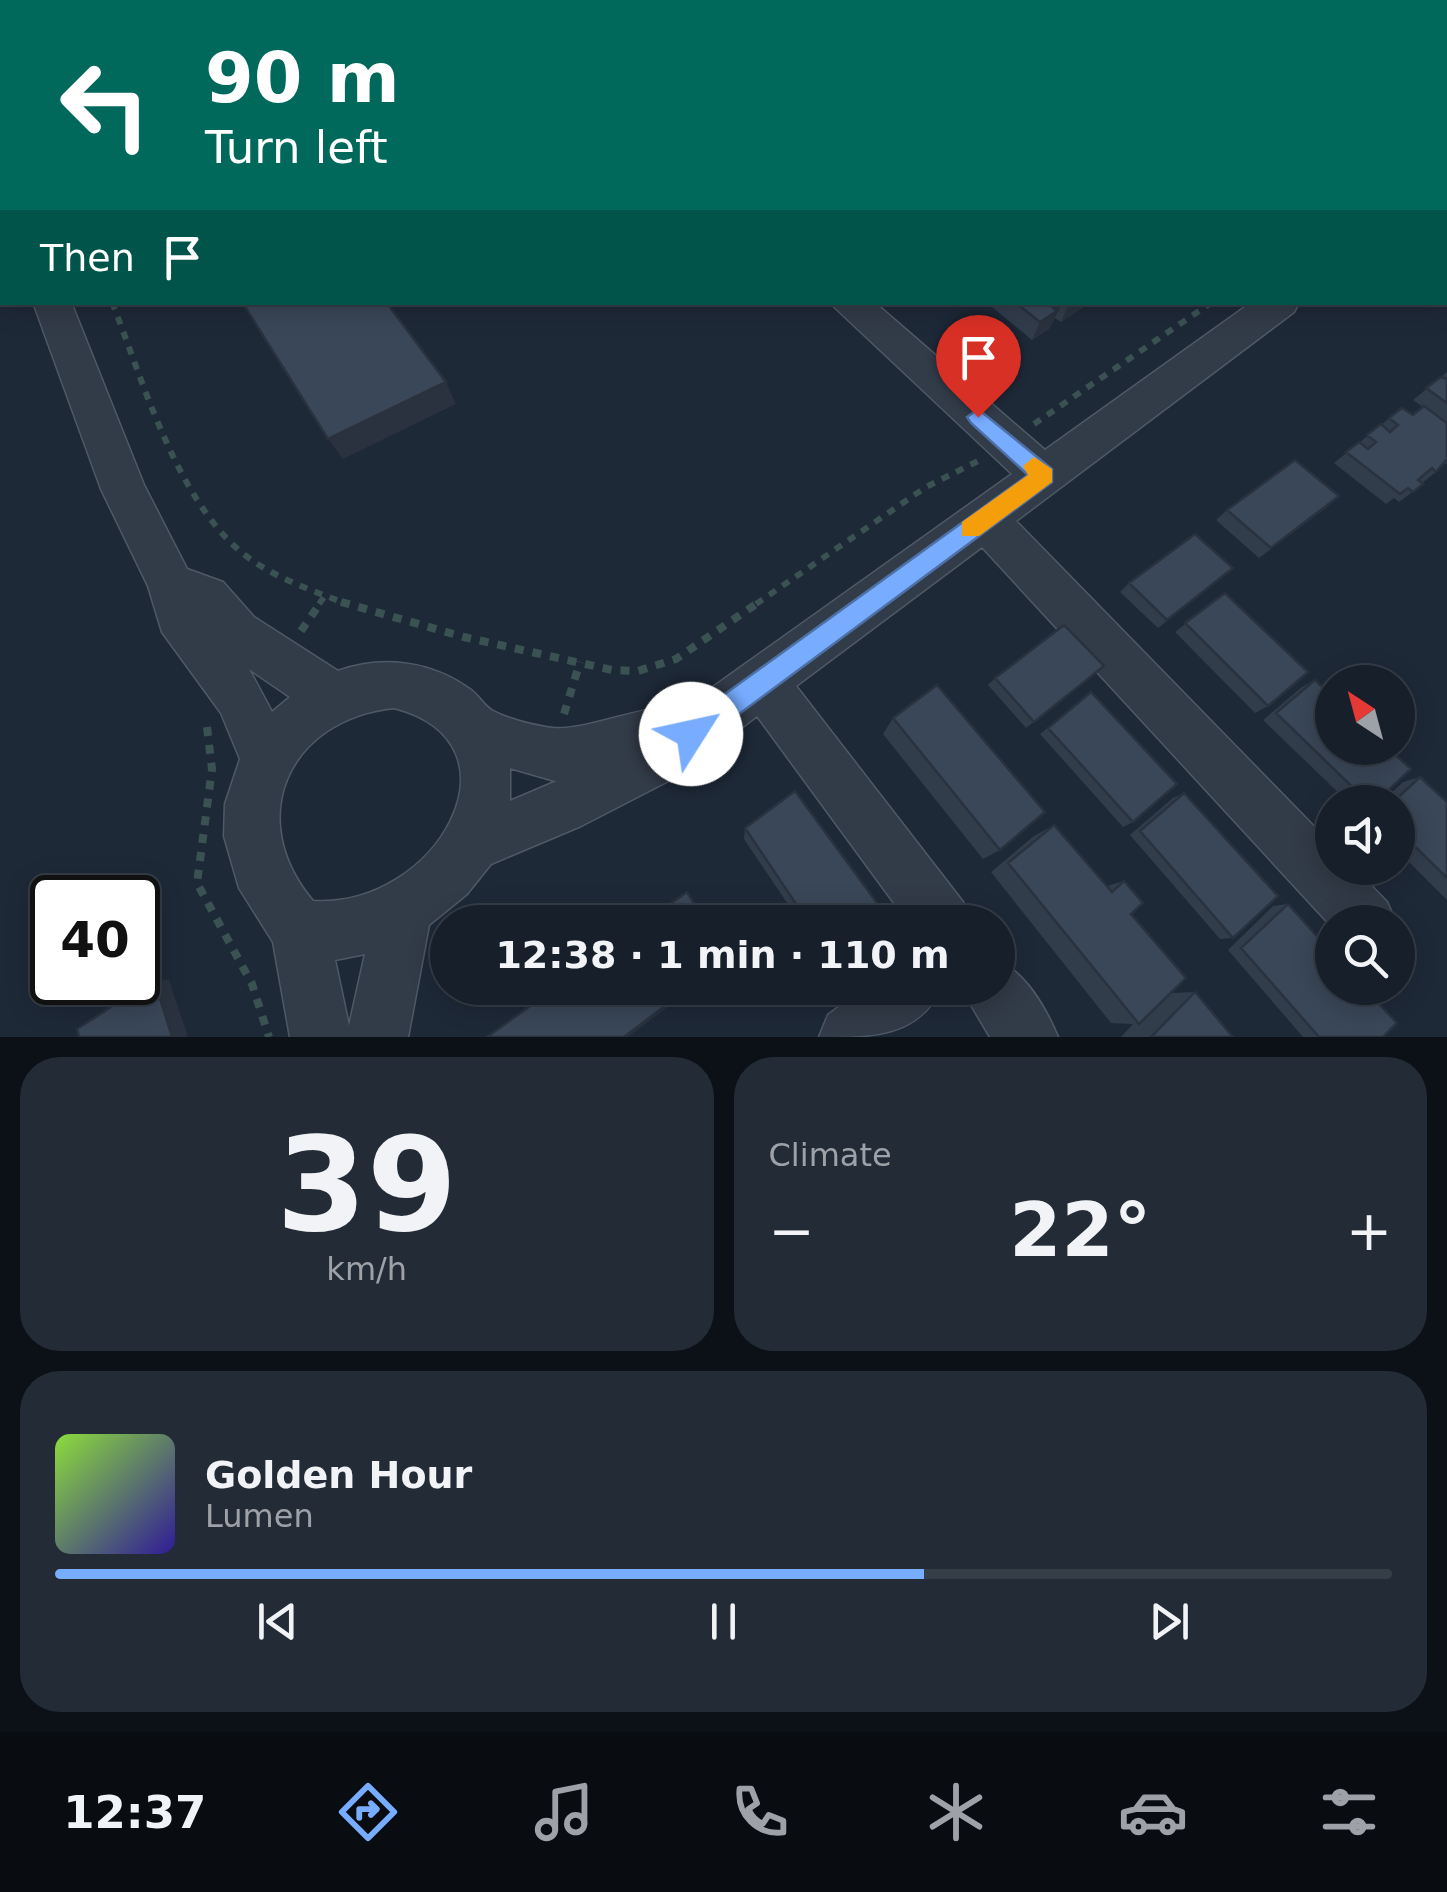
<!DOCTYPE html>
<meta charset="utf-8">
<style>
:root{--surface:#161f2a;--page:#232c36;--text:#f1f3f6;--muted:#9ea2a8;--line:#353d47;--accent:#77acff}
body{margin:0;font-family:"DejaVu Sans",sans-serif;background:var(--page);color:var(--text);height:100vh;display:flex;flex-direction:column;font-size:38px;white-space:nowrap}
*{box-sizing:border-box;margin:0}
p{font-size:32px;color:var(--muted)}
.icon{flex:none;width:55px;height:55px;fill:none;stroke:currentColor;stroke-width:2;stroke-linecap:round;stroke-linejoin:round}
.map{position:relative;height:1037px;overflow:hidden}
.side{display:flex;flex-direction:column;gap:20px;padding:20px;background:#0c1117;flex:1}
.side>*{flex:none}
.banner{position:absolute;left:0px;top:0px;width:1448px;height:305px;box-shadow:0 5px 25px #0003,0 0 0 2px var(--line);background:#00695c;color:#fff;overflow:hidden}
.needle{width:65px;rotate:324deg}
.tools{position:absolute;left:1315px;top:665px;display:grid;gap:20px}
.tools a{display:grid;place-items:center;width:100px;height:100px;border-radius:50%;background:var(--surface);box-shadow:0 5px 25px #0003,0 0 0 2px var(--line);font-size:50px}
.speed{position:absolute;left:30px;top:875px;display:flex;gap:20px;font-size:50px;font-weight:700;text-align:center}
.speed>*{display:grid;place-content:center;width:130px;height:130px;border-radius:50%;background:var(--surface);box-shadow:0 5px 25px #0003,0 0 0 2px var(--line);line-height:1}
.speed .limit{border:5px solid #111;border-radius:15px;background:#fff;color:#111}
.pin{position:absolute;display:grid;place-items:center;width:85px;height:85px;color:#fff;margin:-102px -42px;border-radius:50% 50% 50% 0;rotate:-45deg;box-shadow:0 0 10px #0007}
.pin .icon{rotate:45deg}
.me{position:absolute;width:110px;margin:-55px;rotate:55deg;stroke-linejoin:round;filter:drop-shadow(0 0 8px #0008)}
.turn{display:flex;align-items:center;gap:35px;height:210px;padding:0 40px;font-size:45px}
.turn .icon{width:130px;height:130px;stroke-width:2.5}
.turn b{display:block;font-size:70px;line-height:85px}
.then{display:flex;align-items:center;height:95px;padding:0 40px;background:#0003;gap:20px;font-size:38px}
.big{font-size:75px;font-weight:700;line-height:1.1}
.side .widget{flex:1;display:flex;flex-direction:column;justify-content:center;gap:15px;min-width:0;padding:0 35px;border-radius:40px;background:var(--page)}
.side .dial{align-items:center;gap:0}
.dial b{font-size:130px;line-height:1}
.song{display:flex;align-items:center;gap:30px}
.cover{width:120px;height:120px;border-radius:15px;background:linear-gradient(135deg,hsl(90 70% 55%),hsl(250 70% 35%))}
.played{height:10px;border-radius:5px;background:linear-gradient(90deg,var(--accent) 65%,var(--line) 65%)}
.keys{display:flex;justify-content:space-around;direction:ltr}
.heat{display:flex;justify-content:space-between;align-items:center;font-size:55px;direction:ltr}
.side .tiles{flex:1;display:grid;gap:20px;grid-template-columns:1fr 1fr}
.widget:last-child{grid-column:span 2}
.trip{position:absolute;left:430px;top:905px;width:585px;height:100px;border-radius:50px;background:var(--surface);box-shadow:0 5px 25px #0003,0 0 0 2px var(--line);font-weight:700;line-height:100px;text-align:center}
.dock{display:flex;height:160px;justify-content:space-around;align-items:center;background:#090c11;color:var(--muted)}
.dock .icon{width:70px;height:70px}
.dock .on{color:var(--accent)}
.dock b{font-size:45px;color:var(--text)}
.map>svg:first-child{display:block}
</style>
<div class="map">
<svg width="1447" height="1037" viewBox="0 0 1447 1037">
<rect width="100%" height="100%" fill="#1e2938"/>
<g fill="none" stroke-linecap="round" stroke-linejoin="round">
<defs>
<path id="minor" d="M631 0H661L663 2H632Z
M820 0H863L865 2H821Z
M1051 0H1079L1081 2H1052Z
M1192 0H1224L1226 2H1193Z
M1445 112H1447V133H1445Z
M0 162H2V189H0Z
M1447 169V193L1445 194V170Z
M33 302H71L144 485 187 569 223 582 254 617 338 671C382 655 432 661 471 690 479 696 485 707 493 711 508 719 535 726 553 728 587 732 656 699 682 709L1012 474 829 302H874L1045 450 1252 302H1299L1294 312 1016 521 1332 845V868H1354L1387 902 1396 922H1332V927L982 547 796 686 963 902 972 922H908L757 716 678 776 581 826 491 864 467 894 429 925 408 1037H290L273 942 239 888 224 836 225 804 240 759 221 713 162 632 148 586 101 489ZM249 669 290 697 272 712ZM394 708C530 743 436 909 313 901 243 818 289 719 394 708ZM510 768 555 781H557L510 801ZM365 954 349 1026 335 960Z
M998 961C1026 973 1046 1009 1058 1037H990L961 988H998Z
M864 988H942C917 1037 874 1037 819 1037L828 1015Z"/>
<path id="highway" d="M12 2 17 0"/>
</defs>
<use href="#minor" stroke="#4f5966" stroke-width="3"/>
<use href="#highway" stroke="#3c4653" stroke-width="58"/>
<path stroke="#3b5253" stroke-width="6" stroke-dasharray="8 8" stroke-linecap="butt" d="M112 302C144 383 180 514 256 563 284 581 316 592 347 604
M1034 424 1212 302
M319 604 324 597
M756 604 926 487 978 461"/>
<path stroke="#3b5253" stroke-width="8" stroke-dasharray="9 9" stroke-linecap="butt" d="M341 602 464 637 612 670 638 671 676 659 759 602
M301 631 321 602
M564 714 580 662
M207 727 212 769 197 883 252 984 269 1037"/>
<use href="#minor" fill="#323b48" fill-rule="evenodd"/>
<use href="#highway" stroke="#6f624e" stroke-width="55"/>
</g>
<path fill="#323d4c" d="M986 302H1091L1061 322 1055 318 1049 329 1032 340Z
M1447 372V463L1441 466 1436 472 1422 483 1423 484 1399 502 1394 498 1386 504 1334 463 1402 408 1413 415 1423 407 1413 400Z
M1327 507 1259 558 1216 520 1227 510Z
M1222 578 1158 628 1120 592 1129 583Z
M1225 593 1268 706 1255 713 1175 632Z
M1095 674 1026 728 988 685 995 678Z
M1315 680 1376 802H1348L1263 720 1302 687Z
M1091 692 1133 822 1123 827 1040 734Z
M893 718 1000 850 983 859 883 734Z
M1420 777 1447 802V900L1398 851V802H1382L1403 782Z
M1184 793 1233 938 1220 939 1130 835 1173 798Z
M1054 825 1107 886 1124 881 1131 914 1171 993 1195 992 1233 1037H1121L1133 1024 1111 1023 991 872 1034 836Z
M745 828 891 922H800L744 839Z
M1288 904 1383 1037H1303L1228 950 1273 906Z"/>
<path fill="#29323e" d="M1060 302H1063L1049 329 1032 340 1040 322 1052 307Z
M1072 302H1091L1061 322 1069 304Z
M446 382 456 404 343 459 328 439Z
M154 979 169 980 188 1037H172Z
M689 988H693L628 1037H624Z"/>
<path fill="#3a4758" stroke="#29323e" stroke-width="2.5" d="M724 0H760L764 2H718Z
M1094 0H1107L1111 2H1089Z
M242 302H386L446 382 328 439Z
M1015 302H1060L1052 307 1057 311 1040 322Z
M1441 377 1447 379V403L1426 388Z
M1424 406 1447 423V459L1436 472 1432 468 1418 480 1423 484 1413 492 1408 488 1400 494 1346 452 1359 442 1368 449 1376 442 1367 435 1381 424 1390 432 1398 425 1389 418 1402 408 1413 415Z
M1295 460 1339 496 1271 548 1227 510Z
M1195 534 1233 568 1167 620 1129 583Z
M1225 593 1308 672 1268 706 1185 623Z
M1064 625 1104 666 1034 722 995 678Z
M1315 680 1332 696V748H1388L1411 769 1376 802H1368L1276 713Z
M937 685 1045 812 1000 850 893 718Z
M1091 692 1177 784 1133 822 1048 728Z
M1420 777 1447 802V878L1398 830V802H1393Z
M795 791 891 922H808L745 828Z
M1184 793 1278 896 1233 938 1140 831Z
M1054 825 1112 892 1124 881 1143 903 1131 914 1186 978 1139 1024 1008 863Z
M687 892 706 922H644Z
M1288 904 1332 953V988H1364L1397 1023 1383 1037H1319L1241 948Z
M154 979 172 1037H79L77 1029Z
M555 988H689L624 1037H487Z
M1195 992 1233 1037H1151Z"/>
<path fill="#77acff" stroke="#4d70a6" stroke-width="2.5" d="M978 409 1052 469V482L700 743 691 747 682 743 678 734 682 725 1028 475 971 423 967 417Z"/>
<path fill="#f59e0b" d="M1034 457 1052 469V482L979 536H962V522L1028 475 1023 466Z"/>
</svg>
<div class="tools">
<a><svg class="needle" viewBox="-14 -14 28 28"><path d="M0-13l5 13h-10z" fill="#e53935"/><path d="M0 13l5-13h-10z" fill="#9ea2a8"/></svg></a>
<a><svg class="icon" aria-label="sound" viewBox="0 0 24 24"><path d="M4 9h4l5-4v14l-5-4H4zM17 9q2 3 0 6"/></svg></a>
<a><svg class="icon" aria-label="search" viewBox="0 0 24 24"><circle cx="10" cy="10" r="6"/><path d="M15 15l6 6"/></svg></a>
</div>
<div class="speed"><div class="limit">40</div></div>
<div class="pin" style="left:978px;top:417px;background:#d93025"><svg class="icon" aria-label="arrive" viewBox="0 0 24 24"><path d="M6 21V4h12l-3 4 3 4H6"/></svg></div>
<svg class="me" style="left:691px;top:734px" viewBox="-20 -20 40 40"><circle r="19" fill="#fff"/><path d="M0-13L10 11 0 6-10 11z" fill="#77acff"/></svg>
<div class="trip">12:38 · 1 min · 110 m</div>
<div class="banner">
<div class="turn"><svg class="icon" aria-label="left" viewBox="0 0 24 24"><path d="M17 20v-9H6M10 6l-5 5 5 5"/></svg><div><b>90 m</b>Turn left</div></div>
<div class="then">Then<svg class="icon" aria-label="arrive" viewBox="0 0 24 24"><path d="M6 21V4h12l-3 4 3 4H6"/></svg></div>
</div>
</div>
<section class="side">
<div class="tiles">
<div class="widget dial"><b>39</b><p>km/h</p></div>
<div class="widget"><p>Climate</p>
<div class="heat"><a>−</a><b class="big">22°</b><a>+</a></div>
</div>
<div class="widget">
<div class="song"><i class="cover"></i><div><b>Golden Hour</b><p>Lumen</p></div></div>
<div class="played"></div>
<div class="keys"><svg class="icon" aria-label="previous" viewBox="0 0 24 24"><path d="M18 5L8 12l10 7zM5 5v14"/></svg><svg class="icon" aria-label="pause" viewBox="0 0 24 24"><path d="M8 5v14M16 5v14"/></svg><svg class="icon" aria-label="next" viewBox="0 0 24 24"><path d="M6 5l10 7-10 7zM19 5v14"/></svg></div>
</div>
</div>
</section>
<nav class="dock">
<b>12:37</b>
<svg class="icon on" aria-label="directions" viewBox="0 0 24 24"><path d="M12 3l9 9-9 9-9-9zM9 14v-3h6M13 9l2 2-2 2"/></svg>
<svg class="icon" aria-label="music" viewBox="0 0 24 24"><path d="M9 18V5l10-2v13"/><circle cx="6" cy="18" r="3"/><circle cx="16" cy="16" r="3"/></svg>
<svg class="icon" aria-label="phone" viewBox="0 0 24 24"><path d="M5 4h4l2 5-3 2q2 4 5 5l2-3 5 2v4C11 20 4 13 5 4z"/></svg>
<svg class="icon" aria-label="climate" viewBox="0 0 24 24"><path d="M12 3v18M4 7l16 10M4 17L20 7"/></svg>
<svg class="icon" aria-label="car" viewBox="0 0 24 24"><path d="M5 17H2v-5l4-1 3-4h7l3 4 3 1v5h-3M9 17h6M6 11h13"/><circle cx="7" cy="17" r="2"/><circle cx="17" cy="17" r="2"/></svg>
<svg class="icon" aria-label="filters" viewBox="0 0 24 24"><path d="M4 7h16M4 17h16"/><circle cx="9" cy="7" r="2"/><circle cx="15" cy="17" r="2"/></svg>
</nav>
